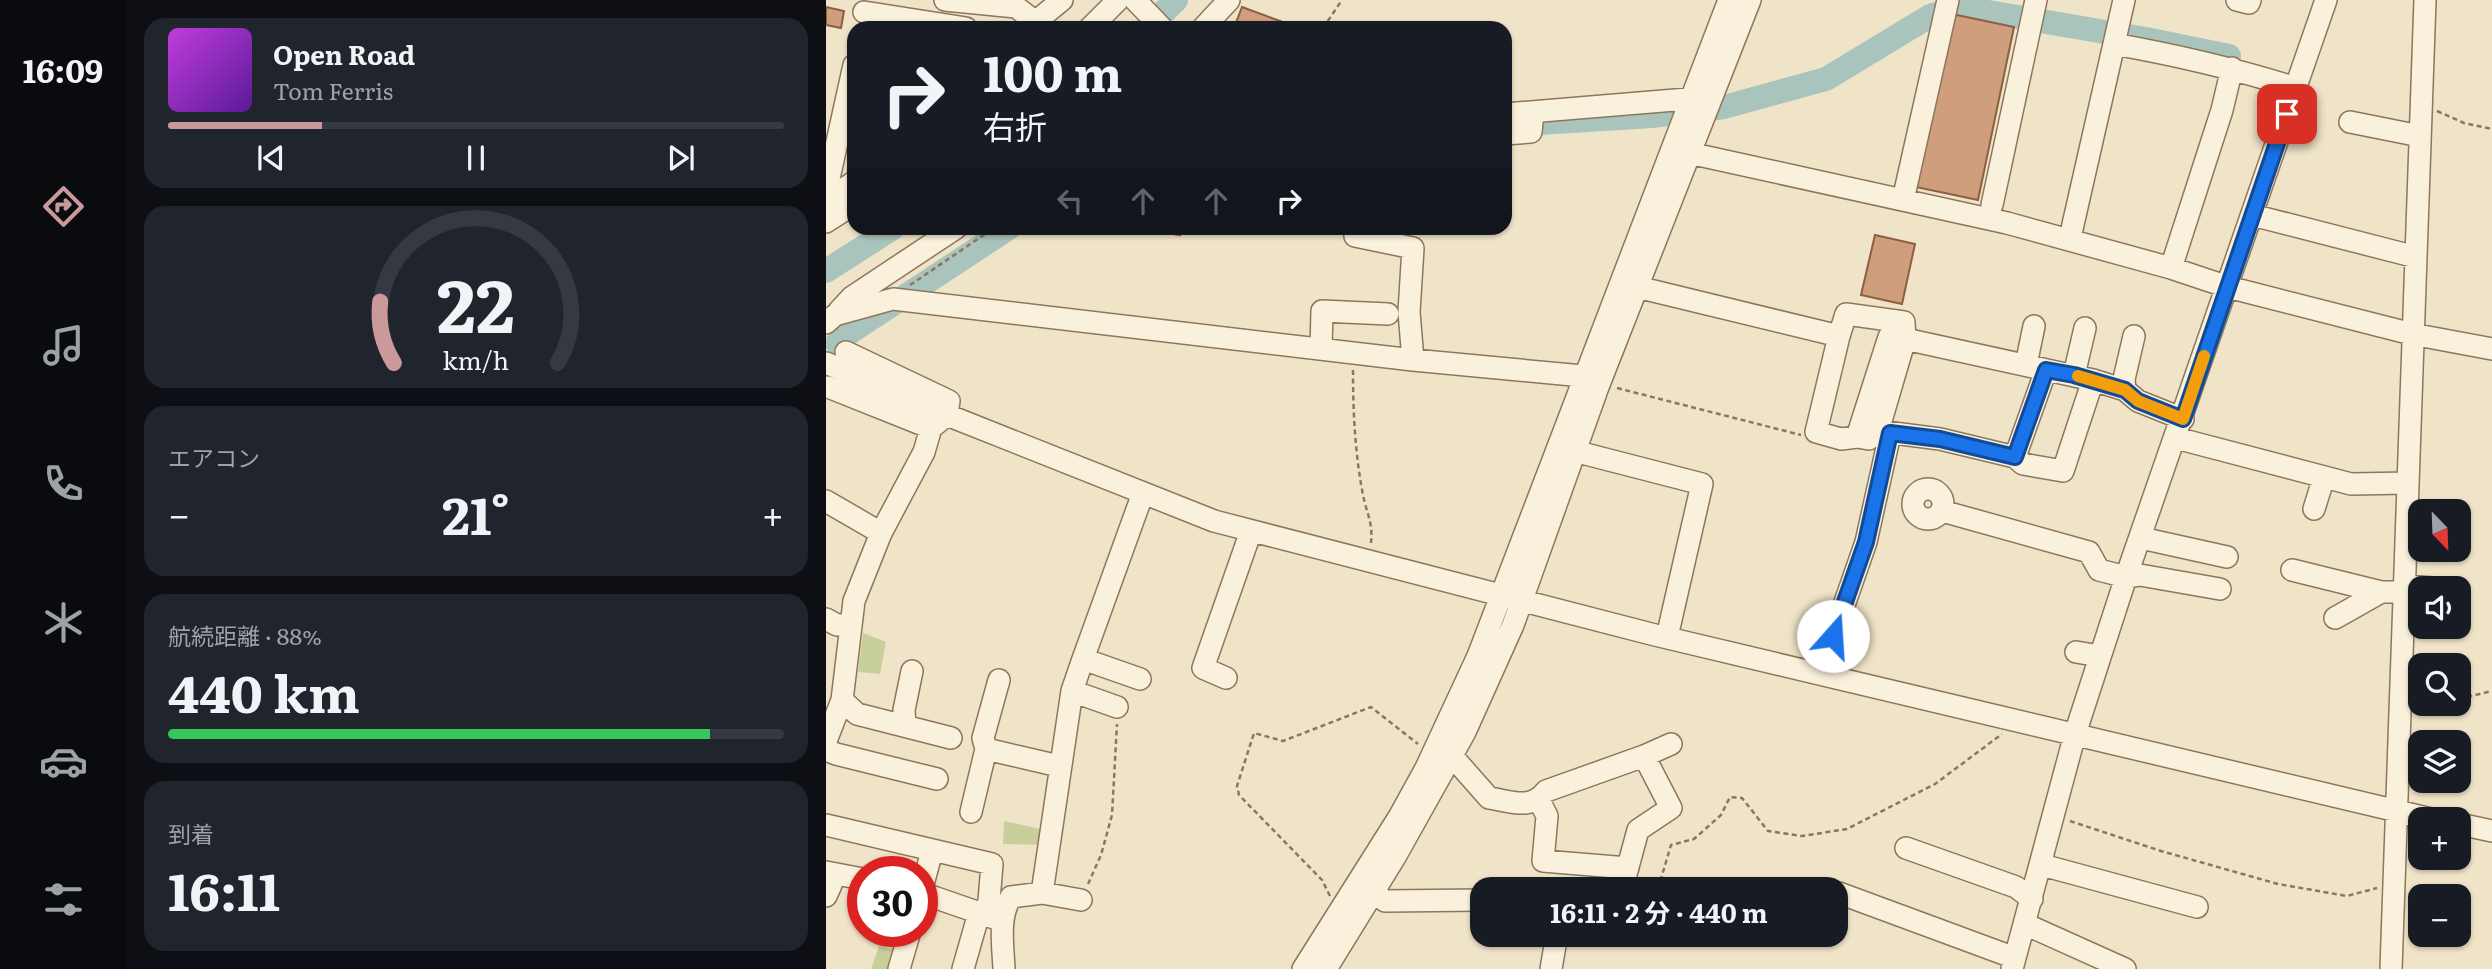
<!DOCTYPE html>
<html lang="ja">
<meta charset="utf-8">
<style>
:root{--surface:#171b24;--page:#20242c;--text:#f1f3f6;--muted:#9ea1a6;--line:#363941;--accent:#cc999b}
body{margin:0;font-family:Literata,"Noto Sans JP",serif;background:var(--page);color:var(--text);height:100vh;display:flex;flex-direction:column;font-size:26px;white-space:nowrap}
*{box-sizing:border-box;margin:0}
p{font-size:23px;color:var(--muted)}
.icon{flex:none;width:38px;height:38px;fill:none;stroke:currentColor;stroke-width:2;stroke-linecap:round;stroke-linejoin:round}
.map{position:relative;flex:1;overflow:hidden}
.details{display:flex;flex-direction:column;gap:18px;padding:18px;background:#0d0f14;width:700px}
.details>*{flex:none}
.guide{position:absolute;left:21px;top:21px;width:665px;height:214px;border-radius:21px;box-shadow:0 2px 5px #0004;background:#171b24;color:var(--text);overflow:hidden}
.needle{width:46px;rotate:157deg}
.buttons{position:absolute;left:1582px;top:499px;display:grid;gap:14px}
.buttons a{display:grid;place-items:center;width:63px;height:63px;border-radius:14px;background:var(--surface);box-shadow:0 2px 5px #0004;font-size:35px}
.speed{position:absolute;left:21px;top:856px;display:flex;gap:14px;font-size:35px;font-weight:700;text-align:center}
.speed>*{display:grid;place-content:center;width:91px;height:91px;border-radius:50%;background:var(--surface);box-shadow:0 2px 5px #0004;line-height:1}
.speed .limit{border:10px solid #d22;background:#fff;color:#111}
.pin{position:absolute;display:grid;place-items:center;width:60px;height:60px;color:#fff;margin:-30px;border-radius:14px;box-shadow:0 4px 10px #0006}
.me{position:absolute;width:77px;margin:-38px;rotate:19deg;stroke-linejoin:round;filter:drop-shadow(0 0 5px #0008)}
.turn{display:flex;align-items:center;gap:24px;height:147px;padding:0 21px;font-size:32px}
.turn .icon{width:91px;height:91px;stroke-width:2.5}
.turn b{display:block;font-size:49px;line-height:60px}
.lanes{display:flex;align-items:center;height:66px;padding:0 21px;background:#0003;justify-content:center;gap:35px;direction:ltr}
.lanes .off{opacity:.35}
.big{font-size:52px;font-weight:700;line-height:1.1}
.details .tile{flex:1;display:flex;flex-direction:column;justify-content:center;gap:10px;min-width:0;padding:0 24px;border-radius:21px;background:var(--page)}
.details .dial{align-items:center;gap:0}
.dial svg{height:182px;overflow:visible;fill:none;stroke:var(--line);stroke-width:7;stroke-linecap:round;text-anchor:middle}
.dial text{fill:var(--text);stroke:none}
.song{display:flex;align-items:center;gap:21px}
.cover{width:84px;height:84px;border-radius:10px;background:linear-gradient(135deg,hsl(290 70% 55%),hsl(270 70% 35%))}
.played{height:7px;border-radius:4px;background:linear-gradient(90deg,var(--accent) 25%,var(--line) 25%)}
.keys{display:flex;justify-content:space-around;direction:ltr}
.heat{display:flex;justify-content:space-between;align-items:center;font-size:38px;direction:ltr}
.charge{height:10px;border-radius:5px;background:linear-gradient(90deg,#34c759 88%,var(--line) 0)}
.trip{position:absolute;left:644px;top:877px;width:378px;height:70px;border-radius:21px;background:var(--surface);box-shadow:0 2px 5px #0004;font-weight:700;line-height:70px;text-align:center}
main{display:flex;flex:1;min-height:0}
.menu{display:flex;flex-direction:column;width:126px;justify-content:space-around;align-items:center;background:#090b0e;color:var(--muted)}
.menu .icon{width:49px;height:49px}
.menu .selected{color:var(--accent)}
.menu b{font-size:32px;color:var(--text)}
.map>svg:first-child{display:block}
</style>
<main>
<nav class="menu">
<b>16:09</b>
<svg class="icon selected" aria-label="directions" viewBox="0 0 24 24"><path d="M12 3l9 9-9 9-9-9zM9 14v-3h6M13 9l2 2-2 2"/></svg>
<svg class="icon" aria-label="music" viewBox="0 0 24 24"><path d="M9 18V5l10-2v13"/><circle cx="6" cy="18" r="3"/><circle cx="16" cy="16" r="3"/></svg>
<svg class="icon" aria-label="phone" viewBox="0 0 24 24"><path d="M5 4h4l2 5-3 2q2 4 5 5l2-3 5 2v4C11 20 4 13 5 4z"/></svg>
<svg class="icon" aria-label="climate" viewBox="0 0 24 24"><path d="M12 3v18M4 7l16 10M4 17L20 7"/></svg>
<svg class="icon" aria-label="car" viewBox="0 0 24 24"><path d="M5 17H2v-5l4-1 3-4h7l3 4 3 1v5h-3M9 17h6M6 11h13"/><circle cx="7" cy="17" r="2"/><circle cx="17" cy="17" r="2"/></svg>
<svg class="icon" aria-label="filters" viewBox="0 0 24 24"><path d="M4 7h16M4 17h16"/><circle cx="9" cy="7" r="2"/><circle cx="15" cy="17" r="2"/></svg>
</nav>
<section class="details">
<div class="tile">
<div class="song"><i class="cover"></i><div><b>Open Road</b><p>Tom Ferris</p></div></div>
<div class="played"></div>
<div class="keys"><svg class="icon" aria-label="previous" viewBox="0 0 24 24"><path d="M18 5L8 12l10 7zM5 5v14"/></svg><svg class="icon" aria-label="pause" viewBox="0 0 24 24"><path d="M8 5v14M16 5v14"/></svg><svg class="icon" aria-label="next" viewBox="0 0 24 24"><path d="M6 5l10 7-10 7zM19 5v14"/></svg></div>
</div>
<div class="tile dial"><svg viewBox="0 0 100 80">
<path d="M14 69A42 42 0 1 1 86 69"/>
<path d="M14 69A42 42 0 0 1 8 42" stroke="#cc999b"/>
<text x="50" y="56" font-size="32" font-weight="700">22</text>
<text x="50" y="72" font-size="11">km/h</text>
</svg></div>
<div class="tile"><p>エアコン</p>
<div class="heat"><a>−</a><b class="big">21°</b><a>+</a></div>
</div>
<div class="tile"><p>航続距離 · 88%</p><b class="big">440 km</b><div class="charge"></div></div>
<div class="tile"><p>到着</p><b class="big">16:11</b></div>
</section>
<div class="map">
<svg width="1666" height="969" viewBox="0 0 1666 969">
<rect width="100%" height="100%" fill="#f0e4c8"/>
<path fill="#c9cf9b" d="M37 633 60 642 54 674 32 672Z
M178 821 219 830 217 845 177 844Z
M53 946 72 951 67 969H45Z"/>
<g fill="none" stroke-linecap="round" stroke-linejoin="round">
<path stroke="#a9c4bc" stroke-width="24" d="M321 28 350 0
M683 125 826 116 898 107 1000 79 1104 16 1133 7 1320 39 1403 56
M0 271 67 228
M11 343 26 331 183 228"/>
</g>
<path fill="#cf9f7d" stroke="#8d5f41" stroke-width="2" d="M0 7 18 11 15 28 0 25Z
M416 7 473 28H408Z
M1126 14 1188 27 1152 200 1090 187Z
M307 228H355L354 235Z
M1049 235 1089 244 1076 304 1035 295Z"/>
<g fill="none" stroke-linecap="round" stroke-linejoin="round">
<defs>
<path id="minor" d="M119 0 190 7 211 23
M309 0 336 28
M1411 0 1423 3 1424 0
M38 12 140 28
M202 28 236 0
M264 28 292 0
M377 28 403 0
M1288 44C1350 55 1410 69 1470 88
M679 114 873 98
M1524 122 1594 136
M679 134 705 132 707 112
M863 153 1181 223 1345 268 1402 287 1586 334 1666 349
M0 192 28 65
M1077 200 1122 0
M0 201 28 182
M1166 205 1210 0
M1426 215 1590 257
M0 222 28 204
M1246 229 1298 0
M529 236 587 248 583 312 587 360
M1345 268 1396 110 1406 68
M811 287 1013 336 1020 314 1078 322 1079 339 1267 380 1299 390 1312 401 1357 419
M13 311 26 297 130 228
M0 323 9 315 67 299 587 360 757 376
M1013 336 990 432 1015 439 1031 437
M495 349 496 311 562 314
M0 363 121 415 388 521 829 635 1605 819
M1200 365 1208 326
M1220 370 1189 457 1197 464 1237 471 1267 380
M1248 375 1259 328
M2 387 105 428
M1299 390 1298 379 1308 336
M1052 431 1043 439 1031 437 1063 337 1079 339 1052 431 1114 439 1189 457
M1350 438 1525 484 1582 483
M748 451 876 484 841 637
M1087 504a15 15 0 1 1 30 0a15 15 0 1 1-30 0Z
M0 501 55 533
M1488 509 1498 477
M1116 511 1263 552 1273 570 1300 577 1314 575 1394 589
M1315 538 1401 557
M1466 570 1555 592H1578
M1578 586 1607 588
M1509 618 1555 592
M0 619 11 625H25
M1250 652 1274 656
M994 674 1040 542 1064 434
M400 678 377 668 425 531
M314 679 257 659 317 493
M246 691 291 707
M16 700 31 714 125 738
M79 726 78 710 86 671
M0 741 16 700 28 601 55 533 98 452 105 428 121 415 123 401 20 352
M160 749 233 766
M0 750 10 754 111 779
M626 756 663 798C685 801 704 811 720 791L818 756
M713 800 721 816 717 861 802 868
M145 812 160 749 157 738 173 680
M1633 824 1666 831
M0 825 166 864 163 901 158 915
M1080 848 1190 887 1206 899
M1216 865 1371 907
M0 872 37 879
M96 888 106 851
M796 889 812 830 845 808 818 756 845 744
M96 893 171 919
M216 893 246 691 257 659
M548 893 559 901 656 900
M1013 893 1189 958
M0 896 5 885 4 874
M1199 924 1299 969
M73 969 84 931
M137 969 153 913
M178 969C177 945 172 917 185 897L216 893 255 900
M477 969 573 817 600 768 652 656 903 0
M500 969 569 857 639 732 687 625 772 387 924 0
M725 969 731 934
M1186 969 1249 734 1300 577 1500 0
M1565 969 1599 0"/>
</defs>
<use href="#minor" stroke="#8d765c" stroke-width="24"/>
<path stroke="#8d765c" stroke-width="2.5" stroke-dasharray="5 3.5" stroke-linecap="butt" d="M497 28 516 0
M1611 111 1638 123 1666 129
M84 285 168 228
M527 370C527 412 529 454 537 495 541 515 547 522 545 543
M791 388 975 435
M1633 699 1666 691
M1591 710 1616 704
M1244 821 1335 851 1452 884 1521 896 1551 888
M262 884 275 855 286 815 291 724
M832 889 845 845 868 839 895 815 904 797 916 798 942 831 976 836 1021 829 1109 784 1176 734
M504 896 496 880 413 795 411 786 428 733 457 741 545 707 592 744"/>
<use href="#minor" stroke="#faf1dc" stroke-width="21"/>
</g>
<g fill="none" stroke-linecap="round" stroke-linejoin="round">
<defs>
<path id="route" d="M1007 636 1040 542 1064 433 1114 439 1189 457 1220 370 1248 375 1299 390 1312 401 1357 419 1461 114"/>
</defs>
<use href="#route" stroke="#114b97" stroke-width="18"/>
<use href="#route" stroke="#1a73e8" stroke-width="12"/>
<path stroke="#f59e0b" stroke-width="12" d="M1252 376 1299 390 1312 401 1357 419 1378 356"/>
</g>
</svg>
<div class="buttons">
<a><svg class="needle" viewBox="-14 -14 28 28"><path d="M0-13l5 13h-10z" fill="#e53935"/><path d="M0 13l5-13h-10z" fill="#9ea1a6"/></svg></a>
<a><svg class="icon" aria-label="sound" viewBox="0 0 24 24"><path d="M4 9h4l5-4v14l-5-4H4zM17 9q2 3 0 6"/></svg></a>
<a><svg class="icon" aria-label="search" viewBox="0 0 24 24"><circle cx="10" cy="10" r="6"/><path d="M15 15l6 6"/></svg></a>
<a><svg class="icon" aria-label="layers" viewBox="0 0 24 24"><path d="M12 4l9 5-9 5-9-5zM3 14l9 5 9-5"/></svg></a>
<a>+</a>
<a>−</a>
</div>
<div class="speed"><div class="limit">30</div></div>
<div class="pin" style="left:1461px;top:114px;background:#d93025"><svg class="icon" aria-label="arrive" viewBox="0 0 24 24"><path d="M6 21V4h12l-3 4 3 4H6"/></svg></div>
<svg class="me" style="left:1007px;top:636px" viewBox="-20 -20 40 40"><circle r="19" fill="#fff"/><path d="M0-13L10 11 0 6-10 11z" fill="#1a73e8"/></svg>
<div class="trip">16:11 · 2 分 · 440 m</div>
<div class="guide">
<div class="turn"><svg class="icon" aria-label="right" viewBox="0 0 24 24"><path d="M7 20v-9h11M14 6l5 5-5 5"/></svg><div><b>100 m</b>右折</div></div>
<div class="lanes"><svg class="icon off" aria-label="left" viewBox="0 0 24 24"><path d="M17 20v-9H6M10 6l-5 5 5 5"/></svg><svg class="icon off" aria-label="ahead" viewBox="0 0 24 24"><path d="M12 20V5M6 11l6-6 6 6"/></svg><svg class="icon off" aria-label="ahead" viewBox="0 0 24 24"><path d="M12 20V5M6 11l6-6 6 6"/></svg><svg class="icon" aria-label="right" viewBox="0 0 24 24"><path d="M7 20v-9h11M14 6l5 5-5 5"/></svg></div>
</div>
</div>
</main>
